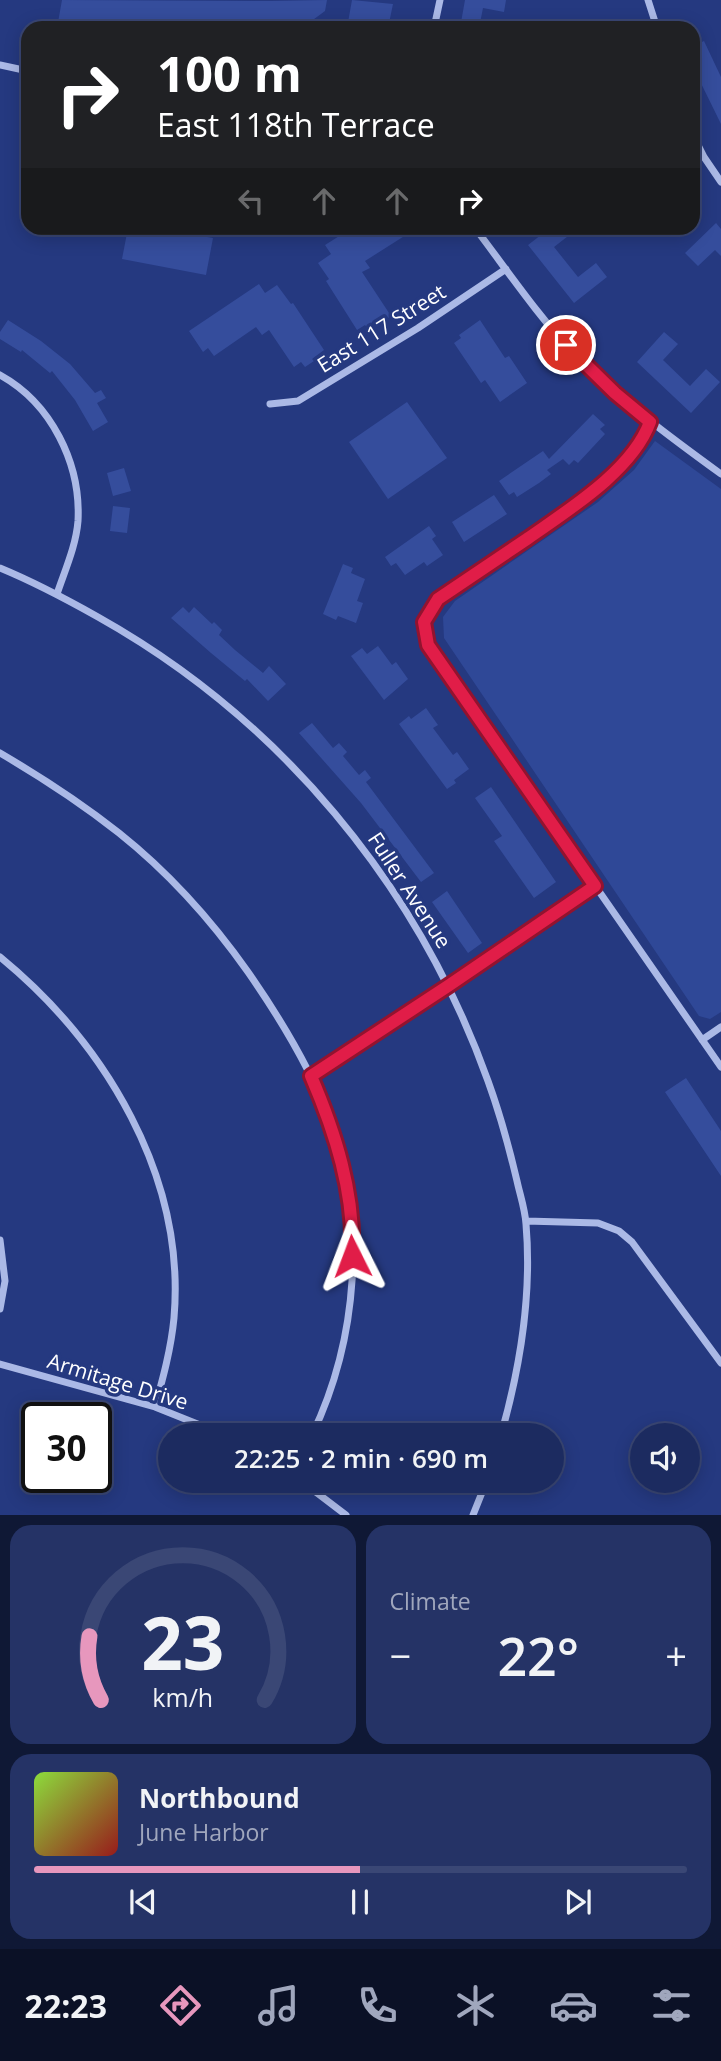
<!DOCTYPE html>
<meta charset="utf-8">
<style>
:root{--surface:#1c2b60;--page:#253366;--text:#f1f3f6;--muted:#a0a7bd;--line:#3a4775;--accent:#e797bd}
body{margin:0;font-family:"Open Sans",sans-serif;background:var(--page);color:var(--text);height:100vh;display:flex;flex-direction:column;font-size:26px;white-space:nowrap}
*{box-sizing:border-box;margin:0}
p{font-size:23px;color:var(--muted)}
.icon{flex:none;width:38px;height:38px;fill:none;stroke:currentColor;stroke-width:2;stroke-linecap:round;stroke-linejoin:round}
.map{position:relative;height:1515px;overflow:hidden}
.sheet{display:flex;flex-direction:column;gap:10px;padding:10px;background:#0f1835;flex:1}
.sheet>*{flex:none}
.top-card{position:absolute;left:21px;top:21px;width:679px;height:214px;border-radius:21px;box-shadow:0 4px 18px #0003,0 0 0 2px var(--line);background:#202124;color:#fff;overflow:hidden}
.buttons{position:absolute;left:630px;top:1423px;display:grid;gap:14px}
.buttons a{display:grid;place-items:center;width:70px;height:70px;border-radius:50%;background:var(--surface);box-shadow:0 4px 18px #0003,0 0 0 2px var(--line);font-size:35px}
.speed{position:absolute;left:21px;top:1402px;display:flex;gap:14px;font-size:35px;font-weight:700;text-align:center}
.speed>*{display:grid;place-content:center;width:91px;height:91px;border-radius:50%;background:var(--surface);box-shadow:0 4px 18px #0003,0 0 0 2px var(--line);line-height:1}
.speed .limit{border:4px solid #111;border-radius:10px;background:#fff;color:#111}
.pin{position:absolute;display:grid;place-items:center;width:60px;height:60px;color:#fff;margin:-30px;border:4px solid #fff;border-radius:50%;box-shadow:0 2px 7px #0007}
.me{position:absolute;width:77px;margin:-38px;rotate:357deg;stroke-linejoin:round;filter:drop-shadow(0 0 5px #0008)}
.turn{display:flex;align-items:center;gap:24px;height:147px;padding:0 21px;font-size:32px}
.turn .icon{width:91px;height:91px;stroke-width:2.5}
.turn b{display:block;font-size:49px;line-height:60px}
.lanes{display:flex;align-items:center;height:66px;padding:0 21px;background:#0003;justify-content:center;gap:35px;direction:ltr}
.lanes .off{opacity:.35}
.big{font-size:52px;font-weight:600;line-height:1.1}
.sheet .widget{flex:1;display:flex;flex-direction:column;justify-content:center;gap:10px;min-width:0;padding:0 24px;border-radius:21px;background:var(--page)}
.sheet .dial{align-items:center;gap:0}
.dial svg{height:182px;overflow:visible;fill:none;stroke:var(--line);stroke-width:7;stroke-linecap:round;text-anchor:middle}
.dial text{fill:var(--text);stroke:none}
.song{display:flex;align-items:center;gap:21px}
.cover{width:84px;height:84px;border-radius:10px;background:linear-gradient(135deg,hsl(90 70% 55%),hsl(0 70% 35%))}
.played{height:7px;border-radius:4px;background:linear-gradient(90deg,var(--accent) 50%,var(--line) 50%)}
.keys{display:flex;justify-content:space-around;direction:ltr}
.heat{display:flex;justify-content:space-between;align-items:center;font-size:38px;direction:ltr}
.sheet .tiles{flex:1;display:grid;gap:10px;grid-template-columns:1fr 1fr}
.widget:last-child{grid-column:span 2}
.trip{position:absolute;left:158px;top:1423px;width:406px;height:70px;border-radius:35px;background:var(--surface);box-shadow:0 4px 18px #0003,0 0 0 2px var(--line);font-weight:600;line-height:70px;text-align:center}
.tabs{display:flex;height:112px;justify-content:space-around;align-items:center;background:#0b1126;color:var(--muted)}
.tabs .icon{width:49px;height:49px}
.tabs .selected{color:var(--accent)}
.tabs b{font-size:32px;color:var(--text)}
.map>svg:first-child{display:block}
</style>
<div class="map">
<svg width="721" height="1515" viewBox="0 0 721 1515">
<rect width="100%" height="100%" fill="#253980"/>
<path fill="#2f4897" d="M655 441 721 489V1012L710 1019 699 1016 444 638 443 617 455 601 598 502 634 470Z"/>
<path fill="#354d9c" d="M62 0 269 1 327 0 325 11 302 28H57Z
M352 0 393 4 388 28H347Z
M465 0H506L504 12 483 8 479 28H460Z
M704 41 721 77V124L693 67V46Z
M716 223 721 229V256L715 250 698 266 685 253Z
M128 228H156L213 238 206 275 122 259Z
M352 228H417L365 261 370 268 362 272 391 316 369 330 365 325 357 330 326 281 329 279 318 263 331 254 325 245Z
M550 228H567L572 233 554 247 578 277 596 263 607 277 574 303 528 245Z
M259 284 265 293 277 285 291 304 293 303 324 350 312 359 314 361 305 367 301 362 294 367 269 330 262 335 256 327 214 356 208 348 203 352 189 331Z
M8 320 41 341 70 364 95 393 101 390 106 398 97 403 108 422 93 431 75 400 52 371 50 373 22 350 21 352 0 339V332Z
M480 320 505 358 509 356 527 383 500 402 485 380 481 383 454 343 461 338 459 335Z
M664 332 678 344 663 360 690 386 706 369 720 382 691 413 637 362Z
M407 402 447 458 388 499 349 442Z
M593 414 605 425 600 429 605 434 578 463 574 460 569 465 563 459 547 470 551 474 539 483 517 497 514 492 509 495 499 481 543 451 549 459Z
M124 468 131 491 113 496 107 473Z
M494 495 507 514 464 542 452 522Z
M113 506 130 508 127 533 110 531Z
M429 526 436 536 432 539 443 555 427 566 424 562 405 575 396 563 391 566 385 557Z
M343 564 353 568 351 573 365 579 357 601 363 603 356 623 338 616 336 620 323 614Z
M183 607 189 613 194 607 212 624 214 622 222 630 219 635 235 650 263 673 269 666 286 684 268 701 247 679 245 681 211 653 171 618Z
M378 646 392 665 396 662 408 679 384 700 351 656 362 648 367 654Z
M426 708 438 725 433 728 453 755 457 752 469 769 454 780 456 783 447 789 399 724 409 716 411 719Z
M312 723 333 748 339 743 347 752 343 756 359 775 365 770 371 778 366 782 434 873 421 882 361 803 299 733Z
M491 787 556 882 534 898 494 841 502 836 475 798Z
M447 891 482 943 468 953 432 902Z
M686 1078 721 1131V1176L665 1092Z"/>
<g fill="none" stroke-linecap="round" stroke-linejoin="round">
<path stroke="#abb9e6" stroke-width="7" d="M648 0 657 28
M434 28 440 0
M0 65 28 71
M693 135 704 157 721 182
M475 228C507 270 538 316 575 355 620 400 670 437 721 474
M0 375C51 403 81 463 78 521 76 546 65 570 57 594
M270 404 298 401 418 328 506 269
M650 422C632 471 569 510 527 539 497 559 468 579 438 599L423 622 428 645 721 1067
M0 568C34 582 66 599 98 617 280 719 418 885 488 1081 500 1114 509 1147 517 1181 520 1195 525 1209 526 1224 532 1294 520 1368 501 1435
M0 753C41 777 81 803 119 833 168 872 212 921 248 972 280 1018 310 1067 330 1120 367 1221 358 1339 312 1435
M0 957C106 1044 186 1177 174 1318 171 1349 163 1378 155 1407
M702 1040 721 1027
M311 1076 595 886
M526 1221 598 1223 619 1231 632 1242 721 1363
M0 1240 5 1281 0 1309
M0 1364 155 1407 225 1435
M300 1480 346 1515
M473 1515 487 1480"/>
</g>
<g fill="none" stroke-linecap="round" stroke-linejoin="round">
<defs>
<path id="route" d="M352 1256C355 1193 335 1132 311 1076L448 986 595 886 428 645 424 622 438 599C468 579 497 559 527 539 568 510 632 471 650 422L615 393 566 345"/>
</defs>
<use href="#route" stroke="#92132f" stroke-width="18"/>
<use href="#route" stroke="#e11d48" stroke-width="12"/>
</g>
<g text-anchor="middle" dominant-baseline="central" stroke-width="7" stroke-linejoin="round" paint-order="stroke">
<g font-size="21" fill="#fff" stroke="#253980">
<text transform="translate(381 328) rotate(-32)">East 117 Street</text>
<text transform="translate(410 890) rotate(57)">Fuller Avenue</text>
<text transform="translate(118 1381) rotate(17)">Armitage Drive</text>
</g>
</g>
</svg>
<div class="buttons">
<a><svg class="icon" aria-label="sound" viewBox="0 0 24 24"><path d="M4 9h4l5-4v14l-5-4H4zM17 9q2 3 0 6"/></svg></a>
</div>
<div class="speed"><div class="limit">30</div></div>
<div class="pin" style="left:566px;top:345px;background:#d93025"><svg class="icon" aria-label="arrive" viewBox="0 0 24 24"><path d="M6 21V4h12l-3 4 3 4H6"/></svg></div>
<svg class="me" style="left:352px;top:1256px" viewBox="-20 -20 40 40"><path d="M0-17L14 15 0 8-14 15z" fill="#e11d48" stroke="#fff" stroke-width="4"/></svg>
<div class="trip">22:25 · 2 min · 690 m</div>
<div class="top-card">
<div class="turn"><svg class="icon" aria-label="right" viewBox="0 0 24 24"><path d="M7 20v-9h11M14 6l5 5-5 5"/></svg><div><b>100 m</b>East 118th Terrace</div></div>
<div class="lanes"><svg class="icon off" aria-label="left" viewBox="0 0 24 24"><path d="M17 20v-9H6M10 6l-5 5 5 5"/></svg><svg class="icon off" aria-label="ahead" viewBox="0 0 24 24"><path d="M12 20V5M6 11l6-6 6 6"/></svg><svg class="icon off" aria-label="ahead" viewBox="0 0 24 24"><path d="M12 20V5M6 11l6-6 6 6"/></svg><svg class="icon" aria-label="right" viewBox="0 0 24 24"><path d="M7 20v-9h11M14 6l5 5-5 5"/></svg></div>
</div>
</div>
<section class="sheet">
<div class="tiles">
<div class="widget dial"><svg viewBox="0 0 100 80">
<path d="M14 69A42 42 0 1 1 86 69"/>
<path d="M14 69A42 42 0 0 1 9 41" stroke="#e797bd"/>
<text x="50" y="56" font-size="32" font-weight="700">23</text>
<text x="50" y="72" font-size="11">km/h</text>
</svg></div>
<div class="widget"><p>Climate</p>
<div class="heat"><a>−</a><b class="big">22°</b><a>+</a></div>
</div>
<div class="widget">
<div class="song"><i class="cover"></i><div><b>Northbound</b><p>June Harbor</p></div></div>
<div class="played"></div>
<div class="keys"><svg class="icon" aria-label="previous" viewBox="0 0 24 24"><path d="M18 5L8 12l10 7zM5 5v14"/></svg><svg class="icon" aria-label="pause" viewBox="0 0 24 24"><path d="M8 5v14M16 5v14"/></svg><svg class="icon" aria-label="next" viewBox="0 0 24 24"><path d="M6 5l10 7-10 7zM19 5v14"/></svg></div>
</div>
</div>
</section>
<nav class="tabs">
<b>22:23</b>
<svg class="icon selected" aria-label="directions" viewBox="0 0 24 24"><path d="M12 3l9 9-9 9-9-9zM9 14v-3h6M13 9l2 2-2 2"/></svg>
<svg class="icon" aria-label="music" viewBox="0 0 24 24"><path d="M9 18V5l10-2v13"/><circle cx="6" cy="18" r="3"/><circle cx="16" cy="16" r="3"/></svg>
<svg class="icon" aria-label="phone" viewBox="0 0 24 24"><path d="M5 4h4l2 5-3 2q2 4 5 5l2-3 5 2v4C11 20 4 13 5 4z"/></svg>
<svg class="icon" aria-label="climate" viewBox="0 0 24 24"><path d="M12 3v18M4 7l16 10M4 17L20 7"/></svg>
<svg class="icon" aria-label="car" viewBox="0 0 24 24"><path d="M5 17H2v-5l4-1 3-4h7l3 4 3 1v5h-3M9 17h6M6 11h13"/><circle cx="7" cy="17" r="2"/><circle cx="17" cy="17" r="2"/></svg>
<svg class="icon" aria-label="filters" viewBox="0 0 24 24"><path d="M4 7h16M4 17h16"/><circle cx="9" cy="7" r="2"/><circle cx="15" cy="17" r="2"/></svg>
</nav>
